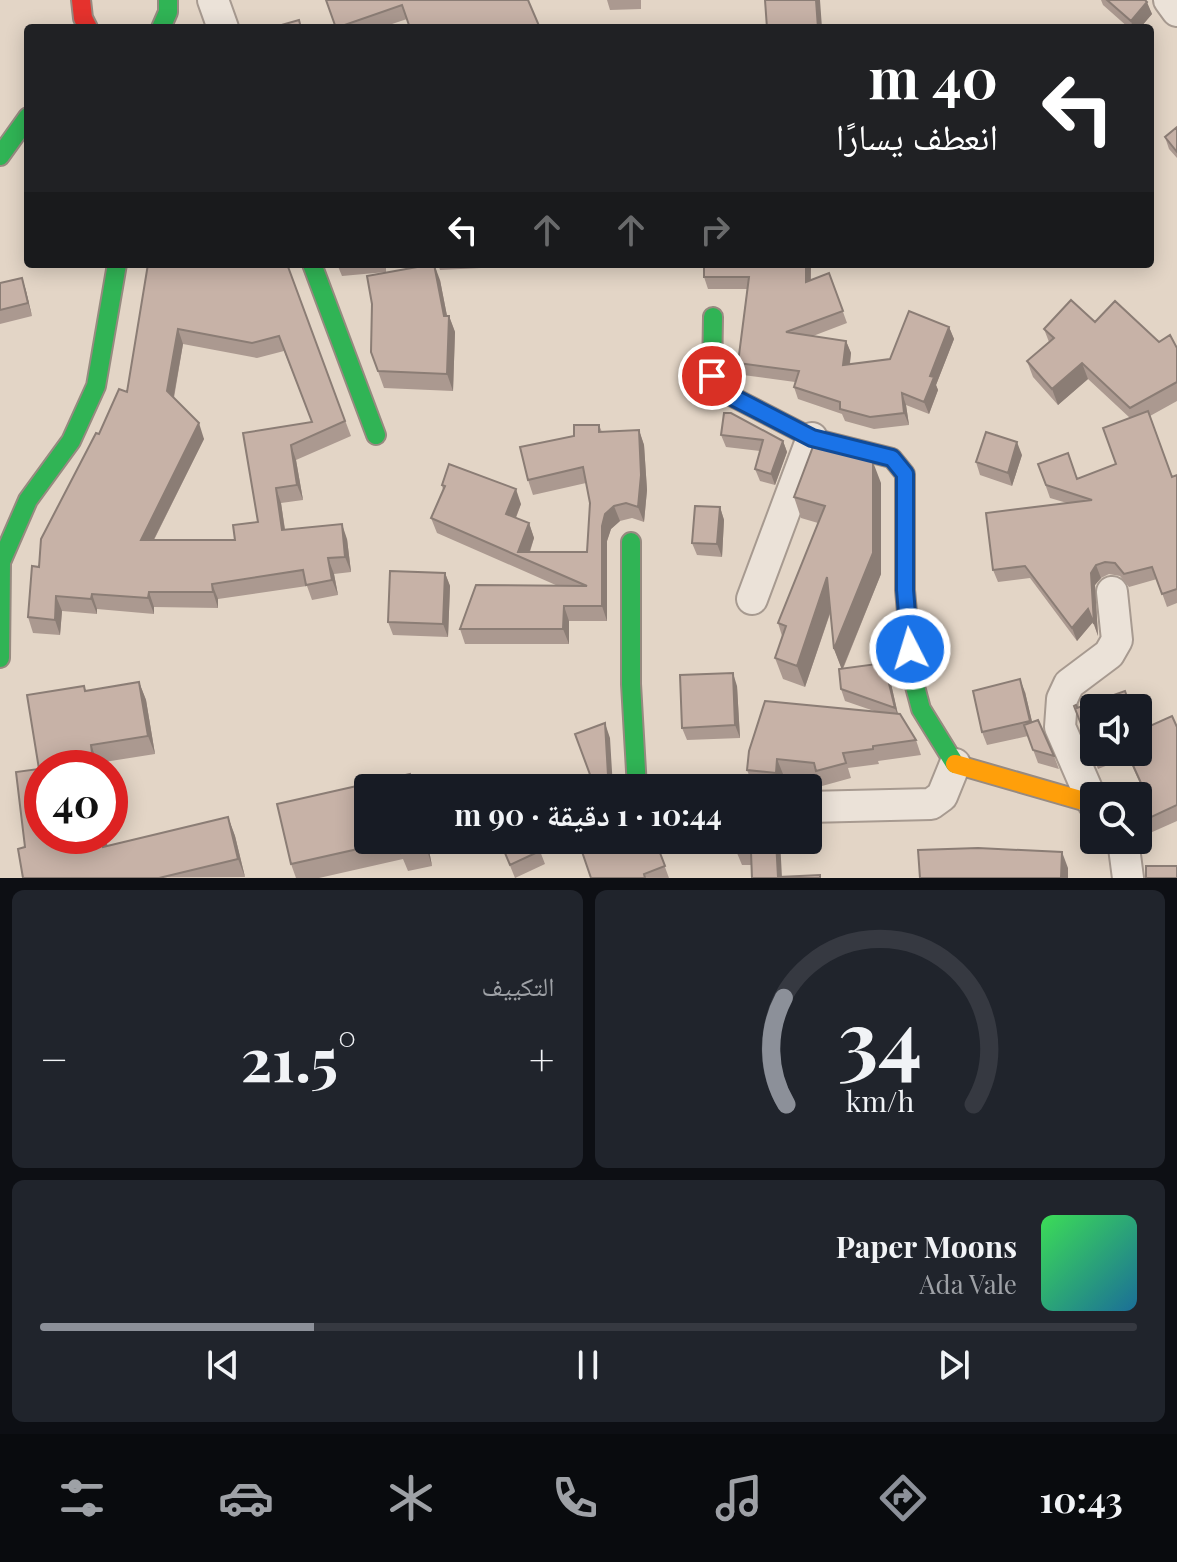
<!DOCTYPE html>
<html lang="ar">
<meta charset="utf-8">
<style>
:root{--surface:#171b24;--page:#20242c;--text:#f1f3f6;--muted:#9ea1a6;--line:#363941;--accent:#8c9099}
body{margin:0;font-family:"Playfair Display","Noto Naskh Arabic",serif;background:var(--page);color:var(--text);direction:rtl;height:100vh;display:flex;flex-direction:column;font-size:30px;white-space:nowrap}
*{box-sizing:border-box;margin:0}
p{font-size:26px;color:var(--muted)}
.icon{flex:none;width:44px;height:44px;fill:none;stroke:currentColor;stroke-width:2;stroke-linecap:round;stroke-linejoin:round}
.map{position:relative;height:878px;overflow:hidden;direction:ltr}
.drawer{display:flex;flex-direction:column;gap:12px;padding:12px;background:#0d0f14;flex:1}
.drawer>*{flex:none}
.hud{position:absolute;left:24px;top:24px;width:1130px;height:244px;border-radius:8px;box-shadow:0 4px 20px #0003;direction:rtl;background:#202124;color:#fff;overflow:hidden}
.fabs{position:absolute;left:1080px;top:694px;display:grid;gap:16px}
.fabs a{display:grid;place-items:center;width:72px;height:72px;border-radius:8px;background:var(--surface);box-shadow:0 4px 20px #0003;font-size:40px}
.speed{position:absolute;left:24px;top:750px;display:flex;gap:16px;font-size:40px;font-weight:700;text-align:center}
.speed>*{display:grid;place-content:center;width:104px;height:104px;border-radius:50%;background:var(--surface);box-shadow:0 4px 20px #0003;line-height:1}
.speed .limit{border:12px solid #d22;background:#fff;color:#111}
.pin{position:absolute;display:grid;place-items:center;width:68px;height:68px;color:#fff;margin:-34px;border:4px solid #fff;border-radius:50%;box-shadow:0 2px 8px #0007}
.me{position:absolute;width:88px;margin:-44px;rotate:355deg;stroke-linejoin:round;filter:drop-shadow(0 0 6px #0008)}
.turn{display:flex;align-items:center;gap:28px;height:168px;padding:0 24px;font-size:36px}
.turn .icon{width:104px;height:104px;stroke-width:2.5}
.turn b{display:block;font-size:56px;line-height:68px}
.lanes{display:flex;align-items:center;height:76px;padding:0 24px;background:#0003;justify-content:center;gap:40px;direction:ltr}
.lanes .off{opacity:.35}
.big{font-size:60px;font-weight:700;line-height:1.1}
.drawer .card{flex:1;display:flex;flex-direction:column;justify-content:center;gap:12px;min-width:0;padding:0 28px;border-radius:12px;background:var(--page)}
.drawer .dial{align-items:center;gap:0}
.dial svg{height:208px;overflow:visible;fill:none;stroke:var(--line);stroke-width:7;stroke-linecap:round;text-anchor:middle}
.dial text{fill:var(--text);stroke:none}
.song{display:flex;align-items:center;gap:24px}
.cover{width:96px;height:96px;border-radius:12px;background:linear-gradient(135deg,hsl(130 70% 55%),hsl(200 70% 35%))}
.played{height:8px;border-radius:4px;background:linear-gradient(90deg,var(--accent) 25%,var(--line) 25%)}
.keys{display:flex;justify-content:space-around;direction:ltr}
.heat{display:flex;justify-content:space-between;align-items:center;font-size:44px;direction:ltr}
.drawer .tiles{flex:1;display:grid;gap:12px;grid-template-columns:1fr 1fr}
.card:last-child{grid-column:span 2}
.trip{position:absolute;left:354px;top:774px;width:468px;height:80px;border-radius:8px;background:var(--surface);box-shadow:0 4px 20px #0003;font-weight:700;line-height:80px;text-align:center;direction:rtl}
.tabs{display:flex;height:128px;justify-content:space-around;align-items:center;background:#090b0e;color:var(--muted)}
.tabs .icon{width:56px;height:56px}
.tabs .on{color:var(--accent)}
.tabs b{font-size:36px;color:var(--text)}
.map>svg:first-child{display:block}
</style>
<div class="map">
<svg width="1177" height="878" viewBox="0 0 1177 878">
<rect width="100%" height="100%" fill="#e3d5c6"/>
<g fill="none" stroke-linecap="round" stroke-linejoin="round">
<defs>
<path id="street" d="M213 0 223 28
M1169 0 1177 11
M752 599 812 438
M1093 803 1060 727 1062 699 1069 684 1109 654 1117 640 1112 592
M808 807 931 804 942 796 955 764
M1123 840 1128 878"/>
<path id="fast" d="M161 28 168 12V0
M0 156 28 117
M312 264 376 435
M713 317 712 376 721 391 812 438 892 458 905 474V590L913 679 921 709 955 764
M631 542V684L637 788
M0 658 1 562 28 500 71 441 96 386 117 264"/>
<path id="slow" d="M955 764 1094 804"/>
<path id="jam" d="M81 0 83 18 88 28"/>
</defs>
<use href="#street" stroke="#a79a90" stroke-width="34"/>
<use href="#fast" stroke="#978a80" stroke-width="22"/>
<use href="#slow" stroke="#978a80" stroke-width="22"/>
<use href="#jam" stroke="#978a80" stroke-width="22"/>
<use href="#street" stroke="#ebe2d8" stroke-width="30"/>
<use href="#fast" stroke="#30b455" stroke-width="18"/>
<use href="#slow" stroke="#ff9f0a" stroke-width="18"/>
<use href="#jam" stroke="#e5322d" stroke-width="18"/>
</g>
<path fill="#ab9990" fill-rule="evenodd" d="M326 0H528L407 19 380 28H336Z
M607 0H641V9L610 10Z
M1101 0H1145L1152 14 1140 28H1129L1103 5Z
M1177 127V158L1169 149 1165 137Z
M148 264H289V272L351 436 296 460 303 500 281 503 285 529 347 539 351 572 334 574 338 595 312 600 307 586 218 599V608L154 607V614L97 609V614L62 611 60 635 33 633 28 617 39 567 99 434 127 392ZM183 344 257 358 284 351 312 422 243 433 258 522 235 540H154L204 439 174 398Z
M337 264H386V272L342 276Z
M438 264H481V268L440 270Z
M704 264H811V280L829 273 847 323 813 336 846 341 851 353 850 364 890 359 949 327 954 339 936 385 938 390 929 414 906 405 909 425 874 429 845 421 842 414 798 399 794 387 795 382 743 375 738 363 747 289H708L704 277Z
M22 278 26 291 32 316 0 324V283Z
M440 280 447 316H449L455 332 453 391 384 388 371 352Z
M1095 322 1177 348V401L1150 416 1172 477 1177 475V603L1167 607 1157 579 1129 587 1120 576 1109 574 1101 578 1095 585 1098 636 1093 622 1077 641 1030 578 998 582 993 570 1067 503 1050 498 1038 464 1077 479 1116 464 1130 418 1088 379 1058 405 1033 377 1027 361 1049 342 1044 329Z
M599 425 602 432 639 430 644 445 647 490 644 522 632 518 620 521 611 529 607 541V621H569V644H465L460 629 558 586 437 533 431 518 443 490 442 485 521 504 516 518 529 523 534 538 530 552H587L590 503 586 483 533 495 528 480 574 436Z
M721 435 783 441 787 452 775 485 760 481 755 469 760 451 726 447Z
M1022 455 1012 486 980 475 976 462Z
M881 483V574L843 669 884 663 889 675 898 714 916 740 921 755 878 761 879 764 848 768 851 778 822 786 819 778 783 774 781 788 753 785 747 770 877 712 845 701 841 689 842 669 834 649 831 611 805 687 783 679 775 658 782 636 778 623 818 523 801 518 794 497Z
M720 507 724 520 722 557 697 555 692 543Z
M445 573 450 586 448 637 393 635 388 622Z
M139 682 146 700 155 754 98 763V768H42L107 846 228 817 235 836 245 877 23 878 25 847 39 769 84 686 86 691Z
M737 686 740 738 687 740 682 728Z
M1025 692 1032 722 1054 756 1059 769 1038 763 1028 736 987 745 982 732Z
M1074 706 1094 752H1138L1139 731 1177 727V821L1150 833 1138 807V796H1134L1130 787 1140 783 1128 757 1098 769Z
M410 774 414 788H368V840H427L432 866 408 871 403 859 319 878H296L291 864 277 804Z
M655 840 669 878H591Z
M780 840 752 878 751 865H742L737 853Z
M500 841 540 851 545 864 515 878Z"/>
<path fill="#8b7d75" d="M816 0H820L822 28H818Z
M1147 2 1152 14 1140 28H1133L1131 21Z
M434 264 440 280 449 326V316L455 332 453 391 447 374 444 316Z
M806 264H811L810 294 806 282Z
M22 278 26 291 32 316 28 303Z
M949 327 954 339 936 385 938 390 929 414 924 402 930 376Z
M178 329 183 344 172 406 167 391Z
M846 341 851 353 848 377 843 365Z
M1082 363 1088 379 1058 405 1052 389Z
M902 393 906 405 909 425 904 413Z
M199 423 204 439 146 555 141 540Z
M639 430 644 445 647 490 644 522 638 507Z
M783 441 787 452 775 485 771 474Z
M1017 442 1022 455 1012 486 1008 473Z
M291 445 296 460 303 500 297 485Z
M873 462 881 483V574L842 670 834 649Z
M276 488 281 503 287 545 282 530Z
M516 489 521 504 511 529 506 514Z
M614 506 620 521 611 529 607 541V621L602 606V526L605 514Z
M720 507 724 520 722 557 717 544Z
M529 523 534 538 527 559 518 552Z
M342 524 347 539 351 572 345 557Z
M328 558 334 574 338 595 332 580Z
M1096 565 1101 578 1095 585 1098 636 1094 624 1091 573Z
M445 573 450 586 448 637 443 624Z
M827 577 835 598 805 687 797 666Z
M212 584 218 599V608L213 592Z
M149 592 154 607V614L148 598Z
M92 594 97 609V614L91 599Z
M56 596 62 611 60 635 55 620Z
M564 606 569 621V644L563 629Z
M1088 609 1093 622 1077 641 1072 628Z
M884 663 889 675 899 719 895 708Z
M733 673 737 686 740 738 735 725Z
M1020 679 1025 692 1035 734 1030 721Z
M139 682 146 700 155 754 148 736Z
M605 723 610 738 613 788 608 775Z
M91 745 98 763V768H94Z
M777 759 783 774 781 788 776 773Z
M228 817 235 836 245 877 238 859Z
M102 836H106L110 865 103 847Z
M424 840H427L432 866 426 847Z
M776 840H780L782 878H778Z
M1062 852 1068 868V878H1061Z"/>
<path fill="#c7b2a7" stroke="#8b7d75" stroke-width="2" fill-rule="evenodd" d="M326 0H528L540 28H410L402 5 336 28Z
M765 0H816L818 28H767Z
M1107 0H1145L1147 2 1131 21Z
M299 20 301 28H271Z
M1177 127V152L1165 137Z
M148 264H287L345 421 291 445 297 485 276 488 282 530 342 524 345 557 328 558 332 580 306 585 303 570 212 584 213 592H149L148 598 92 594 91 599 56 596 55 620 28 617 32 566 39 567 41 539 96 433 99 434 119 389 127 392ZM178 329 252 343 279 336 312 422 243 433 258 522 233 525 235 540H141L199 423 167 391Z
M434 264 444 316H449L447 374 378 371 371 352 372 304 367 276Z
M704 264H806V282L829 273 843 311 786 332 846 341 843 365 890 359 909 311 949 327 930 376 934 377 924 402 902 393 904 413 870 417 840 409V402L794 387 799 371 738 363 749 277H704Z
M22 278 28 303 0 310V283Z
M1071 300 1095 322 1115 301 1159 342 1170 335 1177 348V382L1130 408 1082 363 1052 389 1027 361 1054 338 1044 329Z
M1148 411 1172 477 1177 475V589L1162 594 1152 567 1124 574 1115 563 1105 562 1096 565 1091 573 1094 624 1088 609 1072 628 1025 566 993 570 986 513 1092 500 1046 485 1038 464 1068 453 1077 479 1116 464 1103 428Z
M724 413H731L783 441 771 474 755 469 763 440 721 435Z
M574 425H599V432L639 430 641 475 638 507 626 503 614 506 605 514 602 526V606H564L563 629H460L476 585 587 586 431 518 445 486 442 485 449 464 516 489 506 514 529 523 518 552H587L590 503 583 467 528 480 520 447 574 436Z
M986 432 1017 442 1008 473 976 462Z
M814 444 871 458 873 462V553L834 649 827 577 797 666 775 658 786 626 778 623 825 506 794 497Z
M695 506 720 507 717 544 692 543Z
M390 571 445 573 443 624 388 622Z
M884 663 895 708 841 689 839 669Z
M733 673 735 725 682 728 680 675Z
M1020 679 1030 721 982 732 973 691Z
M139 682 148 736 91 745 94 768H42V836H102L103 847 228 817 238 859 159 878H23L18 849 25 847 16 772 39 769 27 695 84 686 85 691Z
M1125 691 1131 708H1094V752H1100L1093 755 1074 706 1076 705 1077 708Z
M765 701 900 714 916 740 873 746V749L843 753 846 763 816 771 814 763 777 759 776 773 747 770 749 751Z
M1172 716 1177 727V805L1145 820 1138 804V796H1134L1130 787 1141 783 1127 752H1138V728L1139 731Z
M1038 720 1054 756 1033 750 1024 725Z
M605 723 608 775 611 786 614 788H595L575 734Z
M410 774 413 788H368V840H424L426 847 401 853 398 840 291 864 277 804Z
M503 840H535L540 851 510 865 500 841Z
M578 840H655L665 866 644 874 645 878H591Z
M736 840H776L778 877 820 875V878H752L751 852 737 853Z
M978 848 1062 852 1061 878H920L918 850Z
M1146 866H1177V878H1146Z"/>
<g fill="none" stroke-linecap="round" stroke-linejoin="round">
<defs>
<path id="route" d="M712 376 721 391 812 438 892 458 905 474V590L910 649"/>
</defs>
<use href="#route" stroke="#114b97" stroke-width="20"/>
<use href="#route" stroke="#1a73e8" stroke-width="14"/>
</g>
</svg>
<div class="fabs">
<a><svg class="icon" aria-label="sound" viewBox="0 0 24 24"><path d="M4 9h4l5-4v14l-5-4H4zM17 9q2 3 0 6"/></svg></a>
<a><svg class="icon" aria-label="search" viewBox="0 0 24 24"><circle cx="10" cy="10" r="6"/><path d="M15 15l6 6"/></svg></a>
</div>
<div class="speed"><div class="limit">40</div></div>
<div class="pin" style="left:712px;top:376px;background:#d93025"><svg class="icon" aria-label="arrive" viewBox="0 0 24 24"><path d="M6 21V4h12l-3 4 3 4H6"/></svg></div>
<svg class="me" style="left:910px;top:649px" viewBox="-20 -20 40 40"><circle r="17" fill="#1a73e8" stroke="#fff" stroke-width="3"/><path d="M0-11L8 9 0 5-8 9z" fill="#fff"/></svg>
<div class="trip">10:44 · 1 دقيقة · 90 m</div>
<div class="hud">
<div class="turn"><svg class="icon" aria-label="left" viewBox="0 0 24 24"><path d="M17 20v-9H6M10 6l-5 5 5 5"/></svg><div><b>40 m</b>انعطف يسارًا</div></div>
<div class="lanes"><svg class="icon" aria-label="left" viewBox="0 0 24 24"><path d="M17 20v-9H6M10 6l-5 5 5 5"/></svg><svg class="icon off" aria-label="ahead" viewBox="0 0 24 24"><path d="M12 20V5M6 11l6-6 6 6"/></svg><svg class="icon off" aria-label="ahead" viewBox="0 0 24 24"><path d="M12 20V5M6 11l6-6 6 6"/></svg><svg class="icon off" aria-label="right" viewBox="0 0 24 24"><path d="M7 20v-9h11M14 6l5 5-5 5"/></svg></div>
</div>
</div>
<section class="drawer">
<div class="tiles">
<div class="card dial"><svg viewBox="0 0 100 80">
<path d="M14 69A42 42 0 1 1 86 69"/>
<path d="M14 69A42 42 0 0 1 13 28" stroke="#8c9099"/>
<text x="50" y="56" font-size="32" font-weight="700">34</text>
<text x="50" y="72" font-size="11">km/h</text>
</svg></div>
<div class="card"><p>التكييف</p>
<div class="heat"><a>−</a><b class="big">21.5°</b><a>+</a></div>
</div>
<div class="card">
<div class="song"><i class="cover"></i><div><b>Paper Moons</b><p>Ada Vale</p></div></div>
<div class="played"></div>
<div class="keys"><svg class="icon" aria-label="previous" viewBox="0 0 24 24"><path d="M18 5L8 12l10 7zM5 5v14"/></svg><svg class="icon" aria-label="pause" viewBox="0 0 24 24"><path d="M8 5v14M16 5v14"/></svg><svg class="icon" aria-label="next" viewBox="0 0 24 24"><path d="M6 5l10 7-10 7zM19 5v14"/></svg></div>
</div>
</div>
</section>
<nav class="tabs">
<b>10:43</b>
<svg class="icon on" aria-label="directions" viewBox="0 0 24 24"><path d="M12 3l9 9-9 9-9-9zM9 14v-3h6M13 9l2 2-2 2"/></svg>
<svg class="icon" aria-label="music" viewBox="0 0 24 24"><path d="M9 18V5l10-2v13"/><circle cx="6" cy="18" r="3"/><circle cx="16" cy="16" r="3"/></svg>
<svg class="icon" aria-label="phone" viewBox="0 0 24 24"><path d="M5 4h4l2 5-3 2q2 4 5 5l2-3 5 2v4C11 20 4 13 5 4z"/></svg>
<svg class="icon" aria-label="climate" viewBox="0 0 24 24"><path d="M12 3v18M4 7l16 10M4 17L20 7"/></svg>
<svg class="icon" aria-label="car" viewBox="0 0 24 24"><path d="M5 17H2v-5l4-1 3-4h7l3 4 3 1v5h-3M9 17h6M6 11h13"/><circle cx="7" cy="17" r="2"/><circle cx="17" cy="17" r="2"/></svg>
<svg class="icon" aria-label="filters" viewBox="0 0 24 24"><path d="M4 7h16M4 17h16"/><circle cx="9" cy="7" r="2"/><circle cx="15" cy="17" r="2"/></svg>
</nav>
